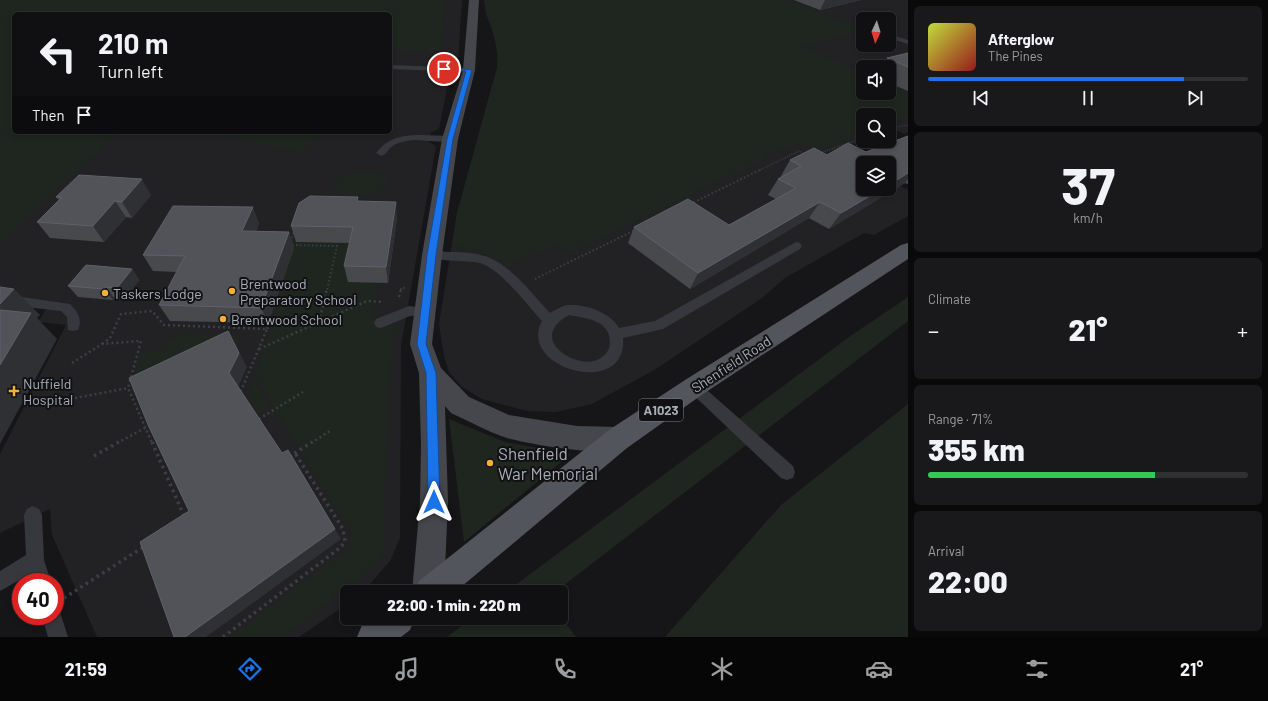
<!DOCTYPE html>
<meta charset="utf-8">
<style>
:root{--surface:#101012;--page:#19191b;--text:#f1f3f6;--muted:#9c9d9f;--line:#303032;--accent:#1a73e8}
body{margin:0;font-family:Barlow,sans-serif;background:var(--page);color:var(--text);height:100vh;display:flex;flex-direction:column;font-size:15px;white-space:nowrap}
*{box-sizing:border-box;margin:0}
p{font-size:13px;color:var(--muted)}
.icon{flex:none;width:22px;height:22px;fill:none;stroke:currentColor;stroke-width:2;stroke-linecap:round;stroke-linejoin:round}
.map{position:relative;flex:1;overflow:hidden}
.sheet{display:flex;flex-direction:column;gap:6px;padding:6px;background:#09090a;width:360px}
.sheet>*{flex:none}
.top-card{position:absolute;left:12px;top:12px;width:380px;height:122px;border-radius:6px;box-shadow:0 2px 6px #0003,0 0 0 1px var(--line);background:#101012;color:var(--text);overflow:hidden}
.needle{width:26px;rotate:184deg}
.tools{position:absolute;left:856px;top:12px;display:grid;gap:8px}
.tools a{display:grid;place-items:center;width:40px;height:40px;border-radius:6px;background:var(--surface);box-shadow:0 2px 6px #0003,0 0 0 1px var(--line);font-size:20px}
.speed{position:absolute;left:12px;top:573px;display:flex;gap:8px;font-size:20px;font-weight:700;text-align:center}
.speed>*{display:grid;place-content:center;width:52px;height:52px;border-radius:50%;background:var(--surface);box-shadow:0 2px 6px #0003,0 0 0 1px var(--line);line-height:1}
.speed .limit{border:6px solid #d22;background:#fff;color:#111}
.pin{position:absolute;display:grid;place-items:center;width:34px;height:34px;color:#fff;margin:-17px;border:2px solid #fff;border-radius:50%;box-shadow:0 1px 4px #0007}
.me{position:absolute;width:44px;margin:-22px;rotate:0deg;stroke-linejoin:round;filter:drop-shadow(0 0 3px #0008)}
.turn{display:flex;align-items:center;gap:14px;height:84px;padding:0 20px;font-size:18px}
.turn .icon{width:52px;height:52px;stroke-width:2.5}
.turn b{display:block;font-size:28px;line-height:34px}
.then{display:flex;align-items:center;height:38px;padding:0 20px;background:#0003;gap:8px;font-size:15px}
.big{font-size:30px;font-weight:800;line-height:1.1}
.sheet .card{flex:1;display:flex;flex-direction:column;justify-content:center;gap:6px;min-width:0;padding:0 14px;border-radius:6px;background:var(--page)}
.sheet .dial{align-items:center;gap:0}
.dial b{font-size:52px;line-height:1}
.song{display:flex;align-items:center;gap:12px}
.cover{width:48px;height:48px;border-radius:6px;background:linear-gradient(135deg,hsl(70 70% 55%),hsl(0 70% 35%))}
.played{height:4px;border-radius:2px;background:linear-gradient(90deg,var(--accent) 80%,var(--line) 80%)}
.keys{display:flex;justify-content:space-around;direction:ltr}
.heat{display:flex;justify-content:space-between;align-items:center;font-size:22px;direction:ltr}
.charge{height:6px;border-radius:3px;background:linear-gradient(90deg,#34c759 71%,var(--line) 0)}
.trip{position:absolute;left:340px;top:585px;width:228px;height:40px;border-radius:6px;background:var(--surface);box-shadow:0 2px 6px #0003,0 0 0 1px var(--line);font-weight:800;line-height:40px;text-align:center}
.dock{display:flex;height:64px;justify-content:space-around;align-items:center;background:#060607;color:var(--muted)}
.dock .icon{width:28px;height:28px}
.dock .on{color:var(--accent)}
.dock b{font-size:18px;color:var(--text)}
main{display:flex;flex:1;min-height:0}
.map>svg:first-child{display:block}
</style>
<main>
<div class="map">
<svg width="908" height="637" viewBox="0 0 908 637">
<rect width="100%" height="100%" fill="#161618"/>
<path fill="#222225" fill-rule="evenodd" d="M0 0H462L457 77 449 78 439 129 431 132 429 142 436 146 401 346 400 538 390 561 363 592H347V604L299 637H97L52 535 50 509 0 533V454L66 325 38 322 46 309 0 305V91L14 132H390V14H20Z
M484 0H908V132L904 134 894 129 889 131V115H863V141L836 151 863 189H889V180L908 190V216L874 235 864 233 785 278 762 298 656 369 592 404 556 412 527 411 482 399 472 393 461 386 449 372 444 356 439 324 457 213 497 68 498 51 495 37 486 14ZM863 19H889V45H863ZM863 67H889V93H863Z"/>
<path fill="#1e261f" d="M0 0H444L441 50 390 51V14H14V132H117L0 244Z
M484 0H788L863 30 803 46 863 73V93H889V84L908 92V117L889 124V115H863V134L818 151 801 143 763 155 767 158 566 254 556 244 510 265 474 250 452 245 457 213 497 68C500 43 488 24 484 0Z
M209 132H324L302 153Z
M370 172C378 173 386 173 389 181 384 199 342 201 332 187 334 172 358 172 370 172Z
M296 242 357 243 378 283 372 318 404 331 392 338 383 529 384 555 369 571 283 637H230L352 545 353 537 254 375 277 311H273Z
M908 297V321L555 592H506L849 337Z
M178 334 239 336 236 346 134 396 130 388 140 353 159 351 160 348Z
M253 380 270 407 258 413 248 394Z
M908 404V637H665L781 505Z
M449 419 505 442 571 454 464 542Z
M561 617 576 637H447L472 618Z"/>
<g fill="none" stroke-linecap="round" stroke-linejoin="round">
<path stroke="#3d3f44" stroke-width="1.5" stroke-dasharray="1 1.5" stroke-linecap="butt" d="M889 128 908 125
M820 153 863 138
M760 170 799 151 805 154"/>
<path stroke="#3d3f44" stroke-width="2" stroke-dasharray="1.5 2.5" stroke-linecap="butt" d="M690 204 762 169
M291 242 294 231
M292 245 337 246 327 290
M535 279 635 230
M401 290V288H406"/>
<path stroke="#3d3f44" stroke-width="2.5" stroke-dasharray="2 3" stroke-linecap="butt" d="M399 297 401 289
M319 322 327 289
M267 329 270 323
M102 344 110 338 121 314 152 311 164 325 267 329 241 391
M259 349 367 301 384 302
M72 363 102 344 141 341 128 388 152 443
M70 399 128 388
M259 419 303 392
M117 443 145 428
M311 443 330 431"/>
<path stroke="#3d3f44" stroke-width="3.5" stroke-dasharray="2.5 4" stroke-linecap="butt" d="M152 442 184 516
M94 456 119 442
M289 457 312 442
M64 598 145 546
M223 637 341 547 345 541 343 529 295 453"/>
<path fill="#37383d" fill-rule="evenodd" d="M889 34 908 40V44L889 38Z
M874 45 883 46 868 51 864 49Z
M390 65 469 68 473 70 469 72 390 69Z
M422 135 450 136 455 139C449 144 423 140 414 140 406 141 397 142 390 148 387 151 386 155 381 156L376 153C388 137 404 135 422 135Z
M796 242 800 243 802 246 800 249 663 329 623 338C628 399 516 369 542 321 526 304 502 270 480 263 469 260 430 262 426 255 430 249 440 251 446 252 461 252 478 252 492 259 515 270 533 295 550 313 555 310 562 306 567 305 586 304 610 312 619 328L655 321ZM569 315C585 318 610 320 610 342 610 350 606 355 599 359 580 371 524 340 569 315Z
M0 294 70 304C77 311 83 319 78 330L73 331 68 330 67 317 61 311 0 304Z
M409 306 430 309 431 312 430 315 410 316 381 328 376 327 374 323 376 319Z
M694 381 699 383 793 466 795 472 793 478 787 480 781 478 689 391 687 387 689 383Z
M33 506 39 509 42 515 44 560 51 582H33L30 574 0 591V571L26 555 24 515 27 509Z
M55 607 59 609 68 637H48L42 616H55Z"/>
<path fill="#45474d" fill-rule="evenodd" d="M469 0H479L475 70 458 139 442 255 432 344 441 368 469 397 509 415 577 426 618 427 627 430 631 439 627 448C603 457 533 445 507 438 488 432 469 421 451 413L445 406 448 502 444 592H412L420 502 421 445 419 373 410 344 422 255 442 139 463 70Z"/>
<path fill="#53555c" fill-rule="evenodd" d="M908 243V259L703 394 627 448 455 592H414L419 581 609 430 685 380 901 245Z
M371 618H415L410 630 401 637H357L362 625Z"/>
</g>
<path fill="#47494d" d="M794 0H861L820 10Z
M908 53V91L889 83V67H882L887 58Z
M908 136V184L905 183 829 229 809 218 690 289 628 243 634 227 729 225 776 199 768 195 778 179 781 177V176L790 160 827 155 866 152Z
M151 195 132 218 126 217 104 242 50 238 37 222 59 200 56 197Z
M359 201 397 218 388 283 348 282 344 266 350 243 296 242 291 226Z
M259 223 256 231 289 232 294 248 268 323 170 321 159 305 177 272 153 271 143 255Z
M132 269 139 280 125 299 114 298 113 300 78 297 68 286Z"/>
<path fill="#2f3033" d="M825 0H861L820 10Z
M908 173V179L905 183 829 229 841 213 882 189H889V185Z
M142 179 151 195 132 218 122 202Z
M115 201 126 217 104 242 93 226Z
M396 202 397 218 388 283 386 267Z
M820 202 809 218 690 289 698 273Z
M253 207 259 223 249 247 242 231Z
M289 232 294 248 268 323 261 308Z
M132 269 139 280 125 299 117 288Z
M106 287 114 298 113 300 104 289Z
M14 289 40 315 37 318 57 339 0 444V304Z
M228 331 247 367 238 387 229 373Z
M335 529 341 539 206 637H185Z"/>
<path fill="#525359" stroke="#5f6168" d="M908 53V67L887 58Z
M908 136V173L889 185V163H863V189H882L841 213 820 202 698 273 634 227 688 199 729 225 796 188 778 179 801 166 790 160 814 148 827 155 848 143 866 152Z
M79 175 142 179 122 202 115 201 93 226 37 222 62 197H56Z
M310 196 358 197 357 201 396 202 386 267 344 266 353 227 291 226 299 203Z
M173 206 253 207 242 231 289 232 261 308 159 305 185 256 143 255Z
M86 265 132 269 117 288 106 287 104 289 68 286Z
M0 287 14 289 0 304Z
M0 310 31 313 0 365Z
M228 331 239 353 229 373 282 453 288 450 335 529 185 637H174L140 542 189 511 149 427 129 378Z"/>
<path fill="#1a73e8" stroke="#114b97" d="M444 67 472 70 453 139 436 255 426 344 436 373 440 502 438 506 434 508 429 506 428 502 426 373 417 344 427 255 447 139 466 71 442 70Z"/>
<g fill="#f2b134" stroke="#111113" stroke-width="1.5">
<circle cx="232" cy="291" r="4"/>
<circle cx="105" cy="293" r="4"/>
<circle cx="223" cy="319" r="4"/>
<path d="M12 385h4v4h4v4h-4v4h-4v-4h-4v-4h4z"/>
<circle cx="490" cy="463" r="4"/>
</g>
<g text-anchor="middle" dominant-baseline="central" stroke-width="4" stroke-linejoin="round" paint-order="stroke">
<rect fill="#111113" stroke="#7b7e86" stroke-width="1" x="639" y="399" width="44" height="22" rx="3"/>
<g font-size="13" font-weight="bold" fill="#a8adb8">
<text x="661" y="410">A1023</text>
</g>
<g font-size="14" fill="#a8adb8" stroke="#111113" text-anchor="start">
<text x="240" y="283">Brentwood<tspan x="240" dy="16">Preparatory School</tspan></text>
<text x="113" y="293">Taskers Lodge</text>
<text x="231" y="319">Brentwood School</text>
<text x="23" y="383">Nuffield<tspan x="23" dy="16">Hospital</tspan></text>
</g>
<g font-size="14" fill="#a8adb8" stroke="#111113">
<text transform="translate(731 364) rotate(-33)">Shenfield Road</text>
</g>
<g font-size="17" fill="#a8adb8" stroke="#111113" text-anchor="start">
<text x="498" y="453">Shenfield<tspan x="498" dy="20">War Memorial</tspan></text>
</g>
</g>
</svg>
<div class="tools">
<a><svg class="needle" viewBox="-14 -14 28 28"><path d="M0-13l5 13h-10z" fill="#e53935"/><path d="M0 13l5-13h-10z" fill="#9c9d9f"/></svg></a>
<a><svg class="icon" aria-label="sound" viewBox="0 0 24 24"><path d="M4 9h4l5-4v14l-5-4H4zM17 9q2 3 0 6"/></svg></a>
<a><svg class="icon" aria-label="search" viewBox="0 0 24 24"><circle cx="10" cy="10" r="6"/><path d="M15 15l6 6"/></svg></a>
<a><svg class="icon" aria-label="layers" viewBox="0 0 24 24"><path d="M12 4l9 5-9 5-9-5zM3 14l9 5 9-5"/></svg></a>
</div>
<div class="speed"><div class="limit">40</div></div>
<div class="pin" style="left:444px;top:69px;background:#d93025"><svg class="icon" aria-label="arrive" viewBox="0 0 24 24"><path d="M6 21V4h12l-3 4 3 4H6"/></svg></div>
<svg class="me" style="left:434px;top:502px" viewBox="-20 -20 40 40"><path d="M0-17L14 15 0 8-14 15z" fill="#1a73e8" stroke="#fff" stroke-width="4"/></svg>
<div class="trip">22:00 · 1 min · 220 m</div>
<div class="top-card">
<div class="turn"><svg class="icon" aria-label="left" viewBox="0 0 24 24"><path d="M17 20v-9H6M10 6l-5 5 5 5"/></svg><div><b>210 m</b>Turn left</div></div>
<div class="then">Then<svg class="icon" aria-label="arrive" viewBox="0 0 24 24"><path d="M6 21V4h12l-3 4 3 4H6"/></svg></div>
</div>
</div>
<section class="sheet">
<div class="card">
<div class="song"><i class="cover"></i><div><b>Afterglow</b><p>The Pines</p></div></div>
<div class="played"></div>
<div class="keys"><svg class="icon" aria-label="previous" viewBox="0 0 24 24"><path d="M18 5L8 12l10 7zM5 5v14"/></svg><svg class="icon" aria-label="pause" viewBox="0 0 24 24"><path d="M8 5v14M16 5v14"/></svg><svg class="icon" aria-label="next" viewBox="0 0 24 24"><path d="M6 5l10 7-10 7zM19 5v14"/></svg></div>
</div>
<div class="card dial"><b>37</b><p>km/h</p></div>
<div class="card"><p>Climate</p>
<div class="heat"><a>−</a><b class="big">21°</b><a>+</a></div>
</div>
<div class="card"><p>Range · 71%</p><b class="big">355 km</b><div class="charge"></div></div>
<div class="card"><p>Arrival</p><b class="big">22:00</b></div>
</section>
</main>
<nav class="dock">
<b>21:59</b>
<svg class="icon on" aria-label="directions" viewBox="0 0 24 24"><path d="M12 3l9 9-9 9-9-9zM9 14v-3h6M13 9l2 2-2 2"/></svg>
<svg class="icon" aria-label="music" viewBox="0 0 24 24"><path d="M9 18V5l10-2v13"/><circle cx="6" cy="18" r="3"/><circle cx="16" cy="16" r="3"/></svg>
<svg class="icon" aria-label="phone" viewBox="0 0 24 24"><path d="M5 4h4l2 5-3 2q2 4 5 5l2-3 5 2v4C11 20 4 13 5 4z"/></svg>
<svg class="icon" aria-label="climate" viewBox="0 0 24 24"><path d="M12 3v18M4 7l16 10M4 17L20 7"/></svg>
<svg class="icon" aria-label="car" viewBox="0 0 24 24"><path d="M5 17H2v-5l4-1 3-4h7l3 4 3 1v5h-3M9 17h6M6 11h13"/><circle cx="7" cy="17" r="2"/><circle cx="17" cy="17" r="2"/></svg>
<svg class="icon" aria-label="filters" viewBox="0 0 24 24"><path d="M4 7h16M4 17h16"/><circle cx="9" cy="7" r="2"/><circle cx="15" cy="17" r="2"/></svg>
<b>21°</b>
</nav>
